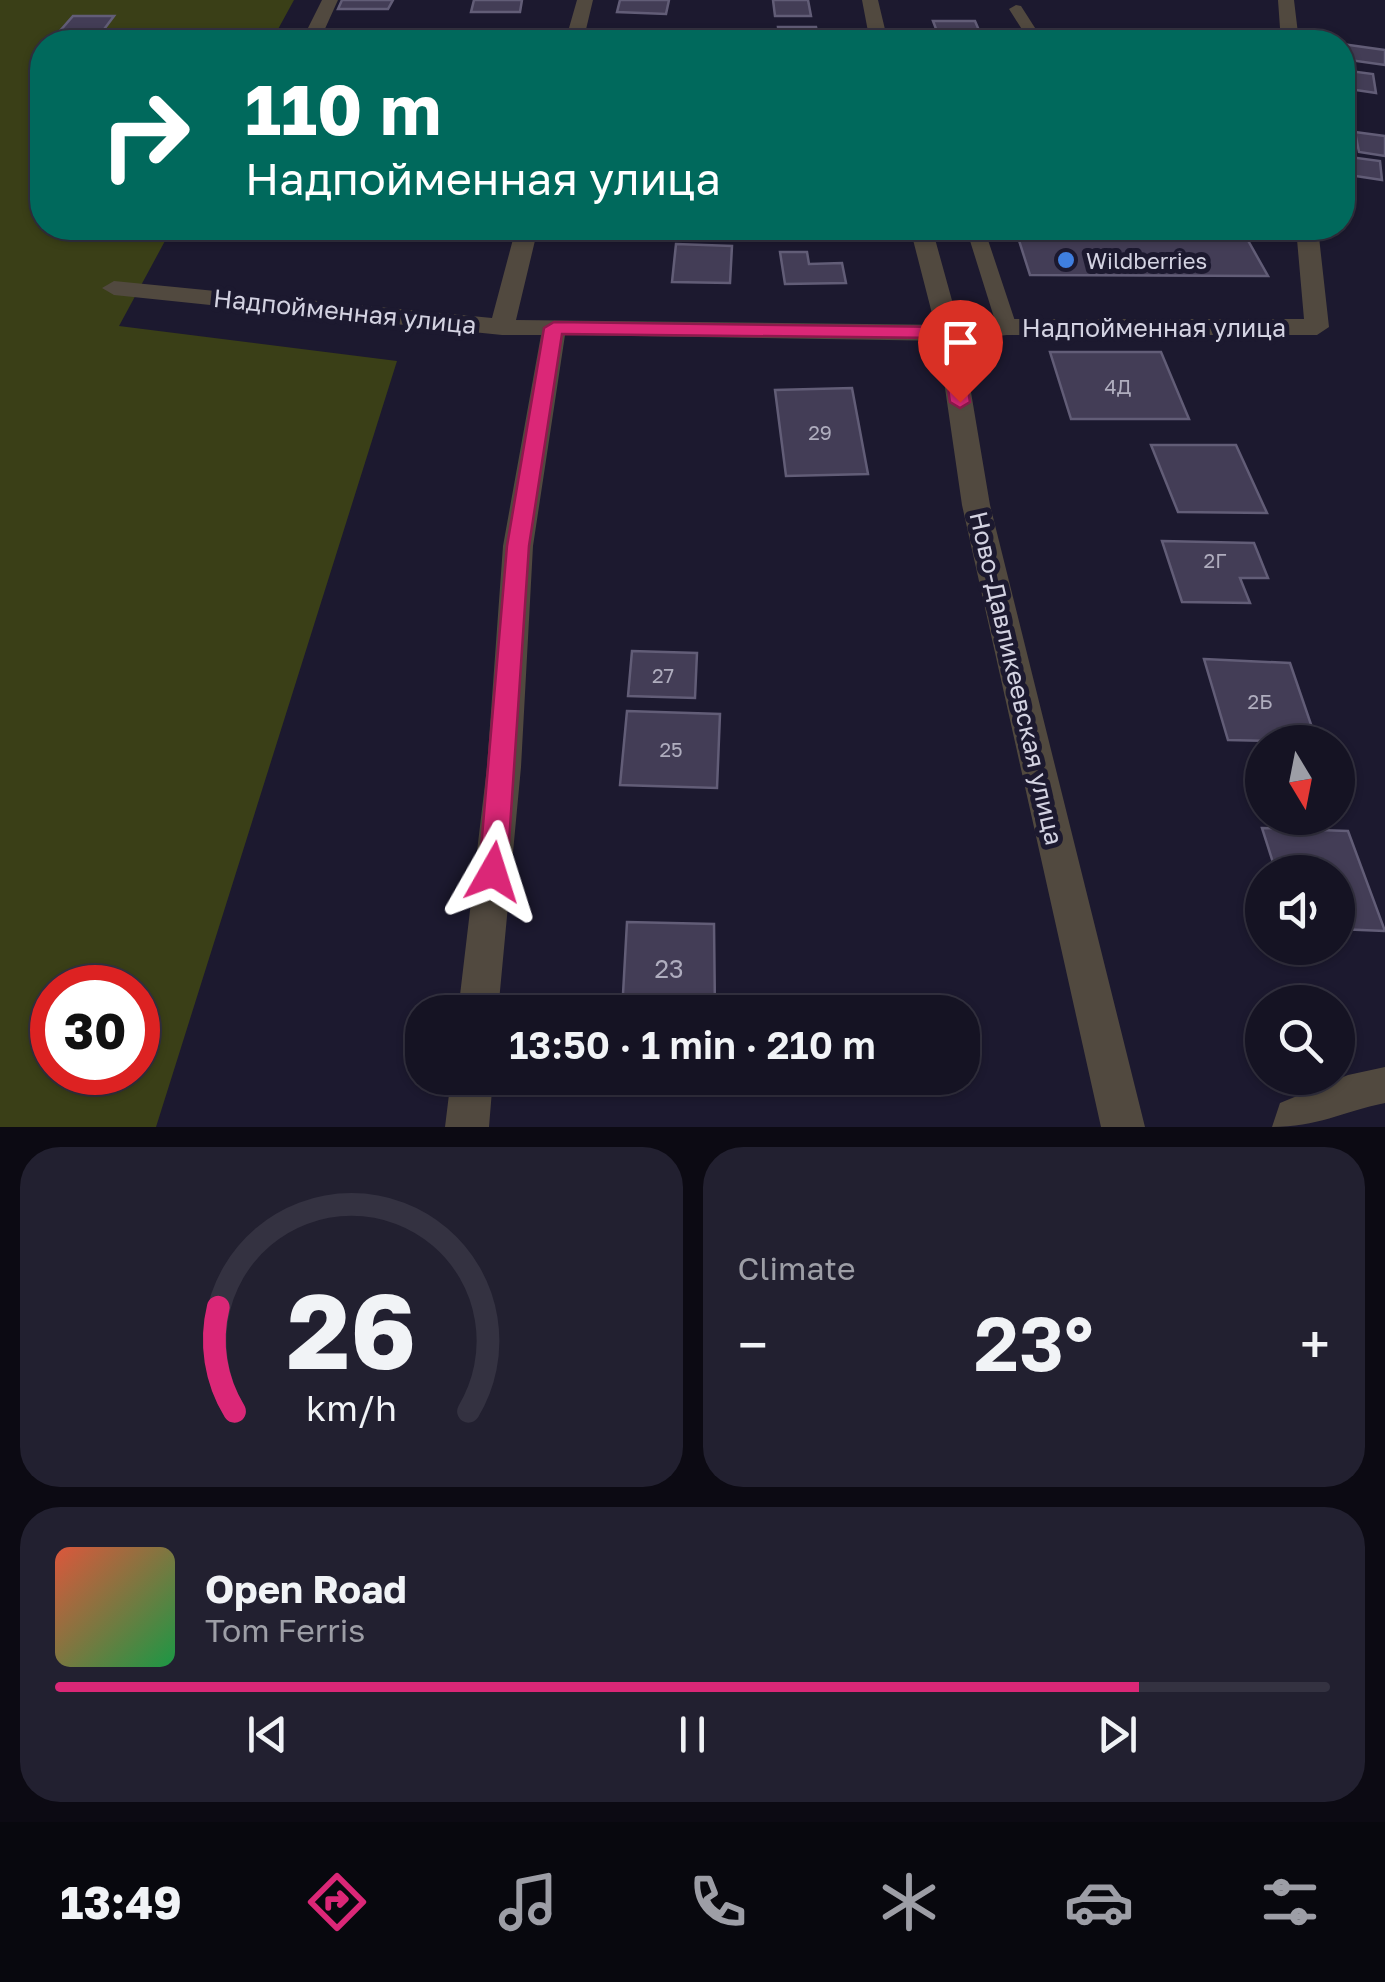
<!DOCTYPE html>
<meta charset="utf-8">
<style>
:root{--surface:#151323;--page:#222030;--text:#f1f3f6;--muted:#9d9ea6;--line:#343241;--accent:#db2777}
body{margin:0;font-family:"Golos Text",sans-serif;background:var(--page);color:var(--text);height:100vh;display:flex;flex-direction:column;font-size:38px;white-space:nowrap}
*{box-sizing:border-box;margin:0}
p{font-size:32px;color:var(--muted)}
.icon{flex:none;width:55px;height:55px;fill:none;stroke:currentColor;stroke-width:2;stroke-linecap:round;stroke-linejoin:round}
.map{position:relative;height:1127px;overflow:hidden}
.drawer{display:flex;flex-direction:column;gap:20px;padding:20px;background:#0c0a13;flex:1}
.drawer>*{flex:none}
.hud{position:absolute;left:30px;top:30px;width:1325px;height:210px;border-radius:40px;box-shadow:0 2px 8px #0004,0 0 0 2px var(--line);background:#00695c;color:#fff;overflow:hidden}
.needle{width:65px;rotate:170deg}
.controls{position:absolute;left:1245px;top:725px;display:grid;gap:20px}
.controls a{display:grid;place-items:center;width:110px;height:110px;border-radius:50%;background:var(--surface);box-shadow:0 2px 8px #0004,0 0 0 2px var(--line);font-size:50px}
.speed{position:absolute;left:30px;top:965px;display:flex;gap:20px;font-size:50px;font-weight:700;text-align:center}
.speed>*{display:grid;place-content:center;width:130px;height:130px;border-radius:50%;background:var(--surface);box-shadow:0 2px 8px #0004,0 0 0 2px var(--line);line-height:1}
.speed .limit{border:15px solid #d22;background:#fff;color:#111}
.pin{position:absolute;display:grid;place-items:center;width:85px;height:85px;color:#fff;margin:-102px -42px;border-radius:50% 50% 50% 0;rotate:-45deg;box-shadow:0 0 10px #0007}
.pin .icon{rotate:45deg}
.me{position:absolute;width:110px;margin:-55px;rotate:6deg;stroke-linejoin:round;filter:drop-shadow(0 0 8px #0008)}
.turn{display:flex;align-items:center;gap:35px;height:210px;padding:0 50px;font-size:45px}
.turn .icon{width:130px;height:130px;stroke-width:2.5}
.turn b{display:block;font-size:70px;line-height:85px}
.big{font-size:75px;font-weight:600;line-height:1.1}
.drawer .card{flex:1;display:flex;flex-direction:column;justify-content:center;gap:15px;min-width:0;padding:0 35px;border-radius:40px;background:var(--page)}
.drawer .dial{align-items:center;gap:0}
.dial svg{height:260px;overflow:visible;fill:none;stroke:var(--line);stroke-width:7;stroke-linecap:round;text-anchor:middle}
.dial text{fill:var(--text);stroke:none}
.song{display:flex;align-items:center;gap:30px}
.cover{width:120px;height:120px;border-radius:15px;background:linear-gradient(135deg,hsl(10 70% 55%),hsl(140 70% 35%))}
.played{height:10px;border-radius:5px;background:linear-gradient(90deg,var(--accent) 85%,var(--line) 85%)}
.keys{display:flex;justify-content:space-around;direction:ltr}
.heat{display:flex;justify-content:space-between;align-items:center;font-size:55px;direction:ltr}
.drawer .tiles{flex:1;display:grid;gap:20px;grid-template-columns:1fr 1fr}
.card:last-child{grid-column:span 2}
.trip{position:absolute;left:405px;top:995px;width:575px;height:100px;border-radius:40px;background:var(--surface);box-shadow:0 2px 8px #0004,0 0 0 2px var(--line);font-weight:600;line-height:100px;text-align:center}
.dock{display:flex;height:160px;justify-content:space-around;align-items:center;background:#08080e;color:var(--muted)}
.dock .icon{width:70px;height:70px}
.dock .on{color:var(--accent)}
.dock b{font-size:45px;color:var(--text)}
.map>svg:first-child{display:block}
</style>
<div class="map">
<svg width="1385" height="1127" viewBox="0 0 1385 1127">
<rect width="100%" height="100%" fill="#1c192f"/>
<path fill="#3a3f17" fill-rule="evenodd" d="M0 0H294L271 42H42V228H172L119 326 397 361 156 1127H0ZM52 988H138V1072H52Z"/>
<path fill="#433d56" stroke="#625d77" stroke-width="2.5" d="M342 0H393L388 9H338Z
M474 0H522L520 12H471Z
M620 0H669L666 14 617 12Z
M773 0H808L811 16H775Z
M73 16H114L102 32H59Z
M933 21H975L984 42H941Z
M778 27H816L819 41H780Z
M394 34 391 42H340L343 35Z
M1342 44 1385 50V65L1342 59Z
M1342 70 1373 74 1376 93 1342 88Z
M1355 132 1385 136V156L1359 152Z
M1342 156 1380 161 1382 180 1342 174Z
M1015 228H1241L1268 276 1030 275Z
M676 244 732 246 730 283 672 282Z
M780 252H807L809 264 842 263 846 283 785 284Z
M1050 352H1161L1189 419H1071Z
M852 388 868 474 786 476 775 390Z
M1151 445H1236L1267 513 1178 512Z
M1162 541 1254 543 1268 578H1240L1250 603 1182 602Z
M632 651 697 653 695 698 628 696Z
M1204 659 1290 663 1317 742 1228 740Z
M627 711 720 714 717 788 620 785Z
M1262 828 1348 831 1385 931 1338 929V872H1276Z
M627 922 714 924 715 1012H622Z"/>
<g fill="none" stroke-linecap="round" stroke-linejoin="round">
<path fill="#51493f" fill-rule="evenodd" d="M1016 5 1021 6 1044 42H1030L1009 9Z
M966 228H984L1017 327 1014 331 1007 333 997 327Z
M1385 1067V1103C1342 1112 1317 1127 1272 1127L1280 1103 1348 1075Z"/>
<path fill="#51493f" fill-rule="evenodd" d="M322 0H338L319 42H301Z
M577 0H593L583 42H565Z
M1278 0H1294L1299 42H1281Z
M516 228H538L516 320 949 325 1007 319H1304L1296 228H1318L1329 327 1317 335H1007L949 341 565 335 533 546 521 767 498 1012H458L487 767 503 546 541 335H502L114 295 102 288 114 281 492 318Z
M451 1078H493L489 1127H445Z"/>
<path fill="#51493f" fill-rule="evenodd" d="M862 0H878L888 42H870Z
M910 228H932L961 333 990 505 1145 1127H1101L962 505 937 333Z"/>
</g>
<path fill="#db2777" stroke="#8e194d" stroke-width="2.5" d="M554 322 949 327 958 332 970 402 960 408 950 402 940 338 562 334 529 546 507 872 503 882 493 886 483 882 479 872 507 546 544 328Z"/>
<circle fill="#3f7fe0" stroke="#1c192f" stroke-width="4" cx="1066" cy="260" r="10"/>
<g text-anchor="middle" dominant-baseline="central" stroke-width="10" stroke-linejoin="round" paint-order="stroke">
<g font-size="20" fill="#afadbe">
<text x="1118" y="386">4Д</text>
<text x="820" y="432">29</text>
<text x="1215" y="560">2Г</text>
<text x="663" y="675">27</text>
<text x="1260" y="701">2Б</text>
<text x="671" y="749">25</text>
</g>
<g font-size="22" fill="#d3d2e1" stroke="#1c192f" text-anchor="start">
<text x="1086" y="260">Wildberries</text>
</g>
<g font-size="25" fill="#d3d2e1" stroke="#1c192f">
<text transform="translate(345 311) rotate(6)">Надпойменная улица</text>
<text x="1154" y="327">Надпойменная улица</text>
<text transform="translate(1017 678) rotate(77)">Ново-Давликеевская улица</text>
</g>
<g font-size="25" fill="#afadbe">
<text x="669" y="968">23</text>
</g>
</g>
</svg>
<div class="controls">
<a><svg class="needle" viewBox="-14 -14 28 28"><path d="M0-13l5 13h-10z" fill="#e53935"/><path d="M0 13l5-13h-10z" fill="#9d9ea6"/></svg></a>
<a><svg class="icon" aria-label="sound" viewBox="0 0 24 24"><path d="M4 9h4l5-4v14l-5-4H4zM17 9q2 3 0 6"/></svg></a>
<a><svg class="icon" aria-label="search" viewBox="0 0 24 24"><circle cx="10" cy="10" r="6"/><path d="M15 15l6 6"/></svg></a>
</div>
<div class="speed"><div class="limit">30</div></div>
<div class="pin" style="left:960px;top:402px;background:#d93025"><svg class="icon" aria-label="arrive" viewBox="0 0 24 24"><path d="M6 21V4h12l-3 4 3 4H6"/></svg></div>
<svg class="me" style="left:493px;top:872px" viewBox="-20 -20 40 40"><path d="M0-17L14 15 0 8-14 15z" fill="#db2777" stroke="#fff" stroke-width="4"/></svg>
<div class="trip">13:50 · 1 min · 210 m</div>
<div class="hud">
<div class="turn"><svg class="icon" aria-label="right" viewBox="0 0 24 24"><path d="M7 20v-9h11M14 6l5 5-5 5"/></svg><div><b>110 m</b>Надпойменная улица</div></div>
</div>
</div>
<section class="drawer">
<div class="tiles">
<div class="card dial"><svg viewBox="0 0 100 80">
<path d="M14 69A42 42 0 1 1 86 69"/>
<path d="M14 69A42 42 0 0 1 9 37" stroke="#db2777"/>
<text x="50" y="56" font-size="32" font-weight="700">26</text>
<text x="50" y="72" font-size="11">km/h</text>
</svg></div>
<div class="card"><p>Climate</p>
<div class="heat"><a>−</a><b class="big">23°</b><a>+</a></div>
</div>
<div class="card">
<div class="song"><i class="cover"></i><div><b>Open Road</b><p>Tom Ferris</p></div></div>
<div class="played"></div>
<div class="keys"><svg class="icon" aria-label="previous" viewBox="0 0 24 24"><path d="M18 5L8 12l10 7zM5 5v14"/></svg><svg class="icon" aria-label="pause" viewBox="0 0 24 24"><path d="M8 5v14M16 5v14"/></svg><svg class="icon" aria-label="next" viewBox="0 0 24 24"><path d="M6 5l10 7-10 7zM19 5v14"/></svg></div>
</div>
</div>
</section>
<nav class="dock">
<b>13:49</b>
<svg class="icon on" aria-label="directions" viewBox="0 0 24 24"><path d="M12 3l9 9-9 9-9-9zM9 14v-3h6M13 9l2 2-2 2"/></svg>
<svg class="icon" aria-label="music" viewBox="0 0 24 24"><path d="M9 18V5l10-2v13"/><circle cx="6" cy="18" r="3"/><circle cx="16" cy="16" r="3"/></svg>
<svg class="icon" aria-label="phone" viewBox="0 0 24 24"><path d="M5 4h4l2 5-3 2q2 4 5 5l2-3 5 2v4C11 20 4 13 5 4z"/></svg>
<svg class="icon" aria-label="climate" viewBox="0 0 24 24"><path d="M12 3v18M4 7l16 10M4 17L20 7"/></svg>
<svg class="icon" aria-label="car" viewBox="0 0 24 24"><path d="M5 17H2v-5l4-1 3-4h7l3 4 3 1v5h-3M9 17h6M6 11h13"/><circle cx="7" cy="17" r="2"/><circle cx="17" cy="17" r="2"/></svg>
<svg class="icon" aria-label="filters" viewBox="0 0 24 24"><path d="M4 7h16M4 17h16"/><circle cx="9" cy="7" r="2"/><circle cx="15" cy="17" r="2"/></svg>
</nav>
